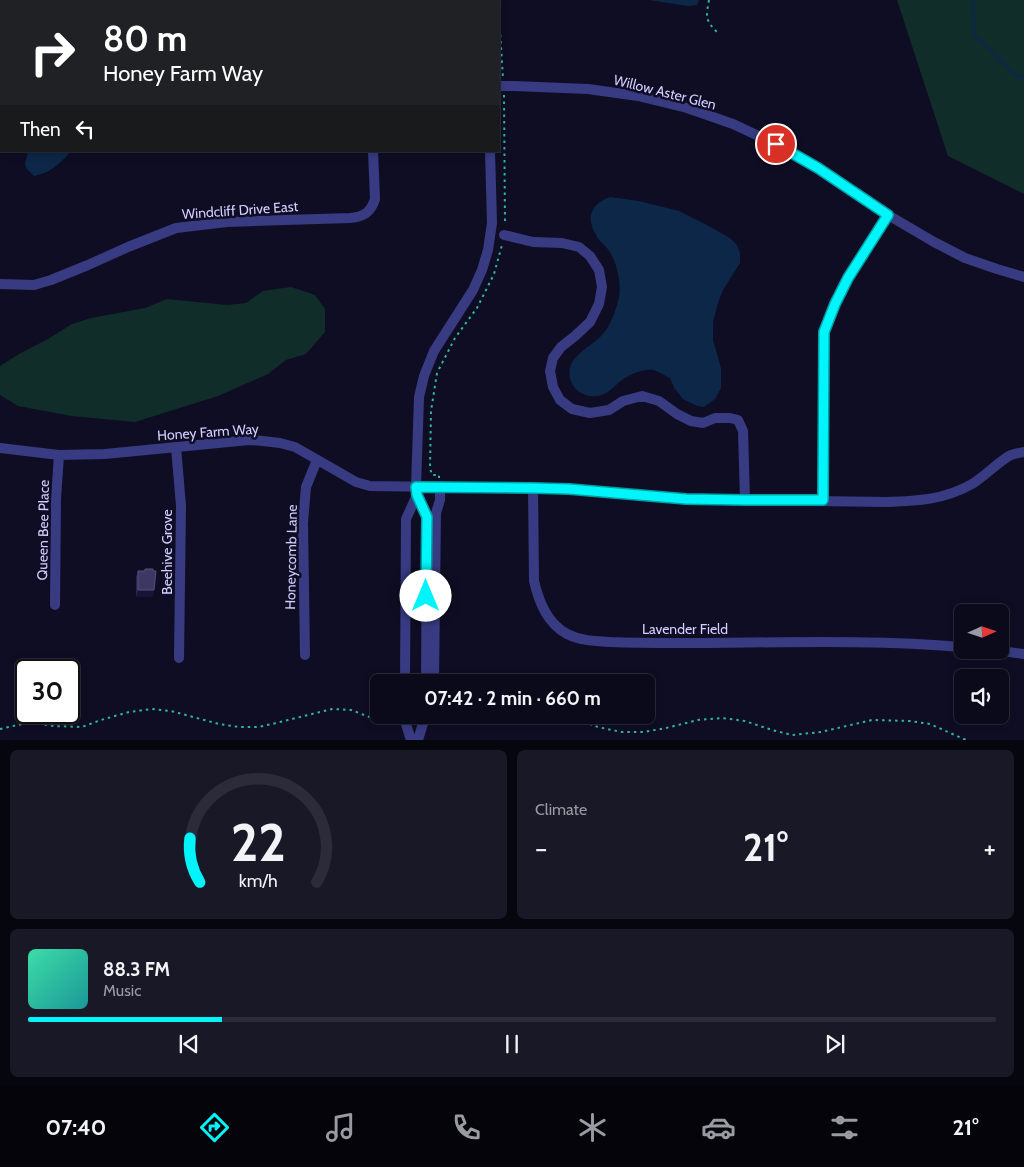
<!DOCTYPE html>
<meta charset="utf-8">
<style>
:root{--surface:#0b0a1a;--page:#191827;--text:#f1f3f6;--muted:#9a9aa2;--line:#2b2b39;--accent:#00f5fa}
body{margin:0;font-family:Cabin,sans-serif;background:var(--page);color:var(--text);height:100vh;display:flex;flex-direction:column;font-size:19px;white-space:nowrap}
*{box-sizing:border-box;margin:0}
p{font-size:16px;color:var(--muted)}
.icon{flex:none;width:28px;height:28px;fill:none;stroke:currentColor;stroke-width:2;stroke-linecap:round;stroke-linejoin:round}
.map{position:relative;height:740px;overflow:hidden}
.drawer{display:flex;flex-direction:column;gap:10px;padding:10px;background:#06060e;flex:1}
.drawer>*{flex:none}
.top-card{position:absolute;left:0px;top:0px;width:500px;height:152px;box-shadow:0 2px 8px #0003,0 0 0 1px var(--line);background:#202124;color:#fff;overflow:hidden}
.needle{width:32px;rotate:87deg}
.tools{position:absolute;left:954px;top:604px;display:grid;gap:10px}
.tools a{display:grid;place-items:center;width:55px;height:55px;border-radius:8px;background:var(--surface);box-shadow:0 2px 8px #0003,0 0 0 1px var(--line);font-size:25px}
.speed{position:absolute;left:15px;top:659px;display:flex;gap:10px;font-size:25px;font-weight:700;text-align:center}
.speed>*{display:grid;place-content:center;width:65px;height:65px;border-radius:50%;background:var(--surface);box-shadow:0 2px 8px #0003,0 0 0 1px var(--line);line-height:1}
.speed .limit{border:2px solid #111;border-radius:8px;background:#fff;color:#111}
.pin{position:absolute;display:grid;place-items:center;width:42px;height:42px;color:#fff;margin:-21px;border:2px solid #fff;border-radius:50%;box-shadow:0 1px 5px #0007}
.me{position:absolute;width:55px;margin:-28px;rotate:0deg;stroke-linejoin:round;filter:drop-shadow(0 0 4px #0008)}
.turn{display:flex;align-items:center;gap:18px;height:105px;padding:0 20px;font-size:22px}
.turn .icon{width:65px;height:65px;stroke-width:2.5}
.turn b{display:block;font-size:35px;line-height:42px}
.then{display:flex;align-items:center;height:48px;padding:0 20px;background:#0003;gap:10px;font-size:19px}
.big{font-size:38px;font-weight:700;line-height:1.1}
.drawer .card{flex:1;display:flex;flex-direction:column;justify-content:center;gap:8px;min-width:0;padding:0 18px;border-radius:8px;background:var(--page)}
.drawer .dial{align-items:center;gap:0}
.dial svg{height:130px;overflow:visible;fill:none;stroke:var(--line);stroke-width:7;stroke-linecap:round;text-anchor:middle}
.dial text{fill:var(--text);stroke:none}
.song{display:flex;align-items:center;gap:15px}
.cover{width:60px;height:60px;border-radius:8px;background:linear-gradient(135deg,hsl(160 70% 55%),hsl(180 70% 35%))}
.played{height:5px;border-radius:2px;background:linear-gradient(90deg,var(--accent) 20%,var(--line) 20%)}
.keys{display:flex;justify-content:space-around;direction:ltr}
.heat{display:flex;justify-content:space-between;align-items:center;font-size:28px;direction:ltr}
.drawer .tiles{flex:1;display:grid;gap:10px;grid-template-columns:1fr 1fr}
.card:last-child{grid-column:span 2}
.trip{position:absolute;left:370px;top:674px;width:285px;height:50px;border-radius:8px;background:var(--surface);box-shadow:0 2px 8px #0003,0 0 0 1px var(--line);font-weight:700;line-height:50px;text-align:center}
.tab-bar{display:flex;height:80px;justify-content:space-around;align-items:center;background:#04040a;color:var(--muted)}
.tab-bar .icon{width:35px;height:35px}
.tab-bar .on{color:var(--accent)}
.tab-bar b{font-size:22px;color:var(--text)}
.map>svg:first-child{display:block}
</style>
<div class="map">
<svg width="1024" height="740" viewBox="0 0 1024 740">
<rect width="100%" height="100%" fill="#0f0d23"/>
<path fill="#102d29" d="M897 0H1024V194L948 156Z
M291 287 315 295 325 309V332L306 354 286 360 268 374 218 396 135 422 72 416 18 406 0 395V366L19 354 48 339 72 324 91 318 145 308 167 299 227 305 246 303 263 291Z"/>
<path fill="#0c2748" d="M649 0H699L697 5 688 6Z
M28 151H71C60 164 50 173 34 176L27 169 25 164Z
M610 197 639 201 679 211 705 224 730 238 737 245 740 253V263L723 290 718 303 713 322V340L721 368V388L715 399 704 407 697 406 683 399 674 388 670 378C665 376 659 371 653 370 645 369 634 373 627 377 620 380 615 387 609 391 600 398 587 398 578 391 574 388 571 383 570 378 565 357 590 348 602 335 611 325 616 310 619 297 621 284 618 268 612 256 610 252 607 247 603 244 601 241 597 239 596 235 585 217 592 203 610 197Z"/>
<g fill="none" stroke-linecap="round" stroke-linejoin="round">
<path stroke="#0c2748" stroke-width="3" d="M973 0 974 35 1017 76 1024 78"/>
<path stroke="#2db5a3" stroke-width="2" stroke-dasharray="2.5 4" stroke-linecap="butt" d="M494 0V1
M709 0C706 17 705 20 717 32
M499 15 503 78
M504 95 505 225
M439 369 455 338 477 308 494 274 502 245
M437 373 431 411 430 468 432 475H439V478
M565 715 598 727 621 732H644L666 728 698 720 722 718 745 721 772 730 792 735 821 732 872 720 910 721 930 724 966 740
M441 720 453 715
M0 729 31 722 53 726 82 727 101 720 129 712 152 709 171 711 219 724 239 727H258L272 724 332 709 351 710 380 721H395"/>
<path stroke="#383b82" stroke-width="10" d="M354 0 355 1
M478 0V1
M499 86H514L588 89 638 96 687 108 733 124 776 144 818 169 888 215 934 242 965 258 997 269 1024 277
M504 235 533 242 562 243 579 247 590 256 599 270 602 287 599 304 590 322 575 336 561 347 553 358 550 371 553 387 560 400 572 409 590 413 609 410 623 401 642 396 659 401 677 414 691 421 703 423 715 418H730L738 420 743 431 745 500
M0 284 34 285 51 280 88 265 128 247 176 228 227 222 350 218C364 217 371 212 375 199L373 151
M176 447 181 506 179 658
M0 448 59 455 105 454 249 440 263 441 280 443 295 447 356 482 370 486 569 489 686 499 886 502C917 501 944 500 972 484 985 476 996 464 1009 456 1013 454 1019 453 1024 452
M533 488 534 581C539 602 547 623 567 634 581 641 596 641 611 642 634 643 656 643 679 643 773 643 868 639 962 647
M823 500 824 332 835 303 848 278 888 215
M55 605 56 499 59 455
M994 650 1024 654
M305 655 303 523 306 487 317 460
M405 682 406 519 417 495
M426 682 427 517 417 495 416 487 419 397 424 376 434 351 473 290 482 270 488 250 492 223 490 151
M434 682 436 513 440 500V487
M405 715V721L411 740
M433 719V715
M418 740 424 720 425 715"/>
</g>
<path fill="#2b2651" d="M145 569 154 590 152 597H136V577L138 571H144Z"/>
<path fill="#181437" d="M138 590H154L152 597H136Z"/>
<path fill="#3c3864" stroke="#54507c" d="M145 569H153V571H156L154 590H138V571H145Z"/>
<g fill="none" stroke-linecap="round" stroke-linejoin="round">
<defs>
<path id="route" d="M426 596 427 517 417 495 416 487 533 488 569 489 686 499 745 500H823L824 332 835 304 848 278 888 215 818 168 776 144"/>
</defs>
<use href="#route" stroke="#009fa2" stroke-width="12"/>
<use href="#route" stroke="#00f5fa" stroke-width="9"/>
</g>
<g text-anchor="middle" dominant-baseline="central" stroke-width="5" stroke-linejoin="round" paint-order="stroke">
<g font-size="14" fill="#d1cfff" stroke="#0f0d23">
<text transform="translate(665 92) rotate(14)">Willow Aster Glen</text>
<text transform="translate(240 210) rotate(-4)">Windcliff Drive East</text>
<text transform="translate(208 432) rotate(-4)">Honey Farm Way</text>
<text transform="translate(43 530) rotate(-89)">Queen Bee Place</text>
<text transform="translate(167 552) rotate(-90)">Beehive Grove</text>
<text transform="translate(291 557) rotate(-89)">Honeycomb Lane</text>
<text x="685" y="629">Lavender Field</text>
</g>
</g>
</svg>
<div class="tools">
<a><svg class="needle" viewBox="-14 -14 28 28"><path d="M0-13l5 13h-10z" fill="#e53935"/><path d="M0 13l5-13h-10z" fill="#9a9aa2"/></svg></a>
<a><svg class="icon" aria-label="sound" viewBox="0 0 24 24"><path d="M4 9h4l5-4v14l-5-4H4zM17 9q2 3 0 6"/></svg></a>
</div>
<div class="speed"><div class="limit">30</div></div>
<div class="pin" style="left:776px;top:144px;background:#d93025"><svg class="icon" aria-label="arrive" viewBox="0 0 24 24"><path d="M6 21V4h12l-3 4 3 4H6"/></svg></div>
<svg class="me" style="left:426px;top:596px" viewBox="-20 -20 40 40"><circle r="19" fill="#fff"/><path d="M0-13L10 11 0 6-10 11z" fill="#00f5fa"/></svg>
<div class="trip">07:42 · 2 min · 660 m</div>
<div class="top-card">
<div class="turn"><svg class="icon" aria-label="right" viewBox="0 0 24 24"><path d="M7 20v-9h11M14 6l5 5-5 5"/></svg><div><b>80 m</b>Honey Farm Way</div></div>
<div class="then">Then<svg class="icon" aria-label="left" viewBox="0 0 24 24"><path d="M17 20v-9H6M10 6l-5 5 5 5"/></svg></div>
</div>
</div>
<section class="drawer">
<div class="tiles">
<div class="card dial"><svg viewBox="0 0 100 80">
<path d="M14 69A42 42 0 1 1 86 69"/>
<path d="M14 69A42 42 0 0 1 8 42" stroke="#00f5fa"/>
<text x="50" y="56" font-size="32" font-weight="700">22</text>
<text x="50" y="72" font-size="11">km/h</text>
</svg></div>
<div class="card"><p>Climate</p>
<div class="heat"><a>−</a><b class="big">21°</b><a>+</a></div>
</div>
<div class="card">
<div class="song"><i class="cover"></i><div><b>88.3 FM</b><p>Music</p></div></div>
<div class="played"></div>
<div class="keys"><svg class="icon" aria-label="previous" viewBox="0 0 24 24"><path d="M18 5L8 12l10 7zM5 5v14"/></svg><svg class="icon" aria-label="pause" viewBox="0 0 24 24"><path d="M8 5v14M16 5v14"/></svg><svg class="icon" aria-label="next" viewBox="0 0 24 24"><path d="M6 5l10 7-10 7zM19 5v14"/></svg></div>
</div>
</div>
</section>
<nav class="tab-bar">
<b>07:40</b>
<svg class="icon on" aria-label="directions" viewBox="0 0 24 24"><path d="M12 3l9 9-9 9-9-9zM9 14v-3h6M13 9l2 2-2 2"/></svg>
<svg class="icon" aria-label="music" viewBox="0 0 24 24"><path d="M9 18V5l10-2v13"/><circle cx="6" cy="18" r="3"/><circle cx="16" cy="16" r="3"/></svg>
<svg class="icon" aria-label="phone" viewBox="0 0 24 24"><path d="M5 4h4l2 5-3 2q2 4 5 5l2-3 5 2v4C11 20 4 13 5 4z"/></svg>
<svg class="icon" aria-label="climate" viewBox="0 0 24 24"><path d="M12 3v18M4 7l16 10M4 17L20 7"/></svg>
<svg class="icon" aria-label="car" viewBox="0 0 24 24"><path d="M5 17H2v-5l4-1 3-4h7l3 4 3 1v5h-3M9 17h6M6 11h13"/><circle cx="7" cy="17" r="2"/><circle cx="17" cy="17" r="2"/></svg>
<svg class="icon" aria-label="filters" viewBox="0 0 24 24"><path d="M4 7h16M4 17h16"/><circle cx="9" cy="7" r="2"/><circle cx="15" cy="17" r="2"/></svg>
<b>21°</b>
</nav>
